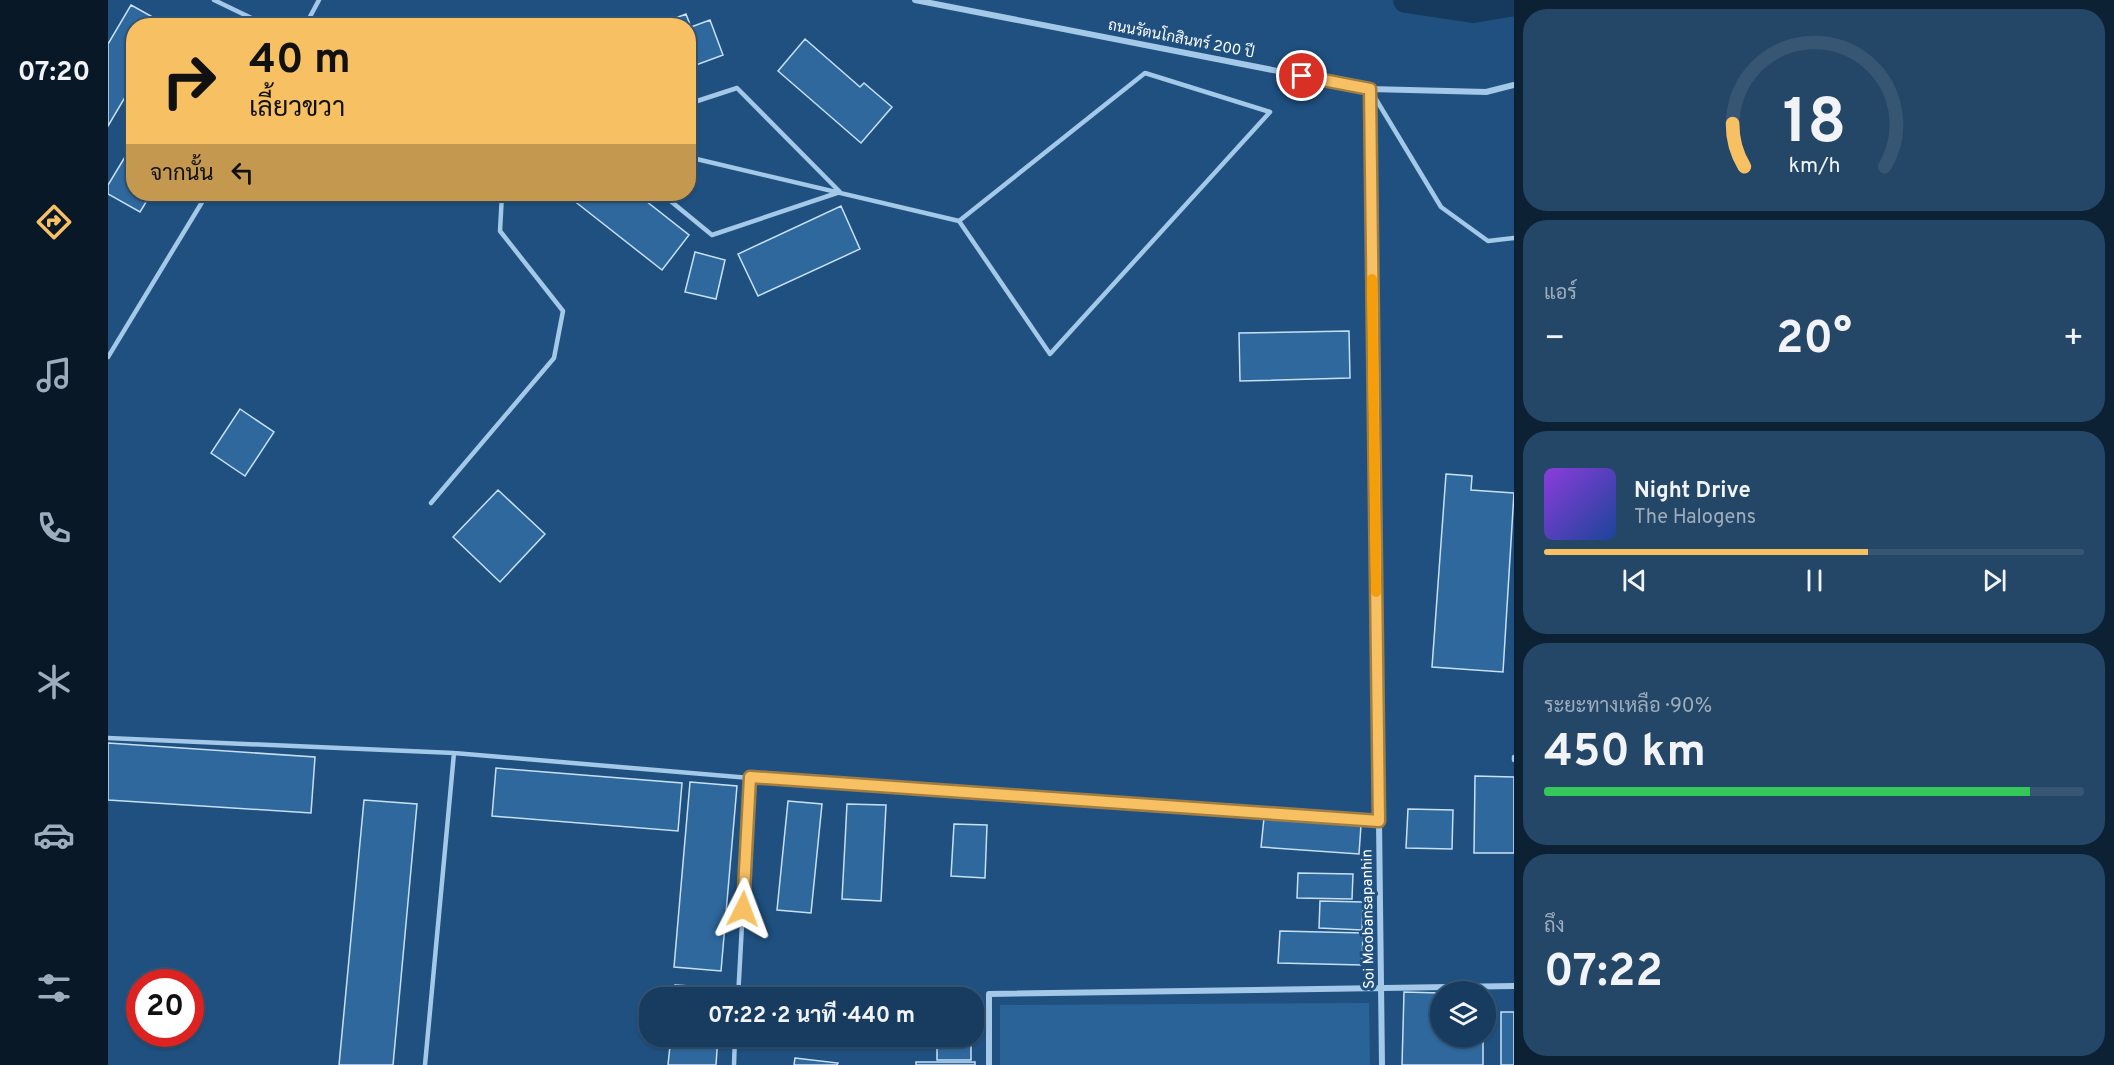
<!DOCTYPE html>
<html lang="th">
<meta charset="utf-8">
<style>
:root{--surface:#173c5f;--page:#244768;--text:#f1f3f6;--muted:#9eadbd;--line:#365674;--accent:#f6c063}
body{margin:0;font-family:Overpass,Sarabun,sans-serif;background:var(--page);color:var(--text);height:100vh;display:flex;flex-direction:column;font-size:22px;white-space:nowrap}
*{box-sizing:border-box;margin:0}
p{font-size:20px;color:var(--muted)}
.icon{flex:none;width:33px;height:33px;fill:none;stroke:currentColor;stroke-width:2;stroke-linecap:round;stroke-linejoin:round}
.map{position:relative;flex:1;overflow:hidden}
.panel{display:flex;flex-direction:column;gap:9px;padding:9px;background:#0d2134;width:600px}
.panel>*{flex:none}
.guide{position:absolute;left:18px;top:18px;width:570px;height:183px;border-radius:24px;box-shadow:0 2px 4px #0004,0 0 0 2px var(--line);background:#f6c063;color:#111;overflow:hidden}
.fabs{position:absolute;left:1322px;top:981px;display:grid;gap:12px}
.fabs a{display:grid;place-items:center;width:66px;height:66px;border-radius:50%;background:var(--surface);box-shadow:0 2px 4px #0004,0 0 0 2px var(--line);font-size:30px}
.speed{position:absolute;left:18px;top:969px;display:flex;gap:12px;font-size:30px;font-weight:700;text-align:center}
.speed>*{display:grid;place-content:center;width:78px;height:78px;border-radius:50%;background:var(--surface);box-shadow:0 2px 4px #0004,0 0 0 2px var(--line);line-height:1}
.speed .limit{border:9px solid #d22;background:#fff;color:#111}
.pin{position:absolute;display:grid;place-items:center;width:51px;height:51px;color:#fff;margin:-26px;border:3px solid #fff;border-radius:50%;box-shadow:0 2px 6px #0007}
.me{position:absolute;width:66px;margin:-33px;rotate:3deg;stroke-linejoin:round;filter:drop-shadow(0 0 4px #0008)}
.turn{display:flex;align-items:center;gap:21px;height:126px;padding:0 24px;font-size:27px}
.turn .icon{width:78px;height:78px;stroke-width:2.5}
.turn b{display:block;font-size:42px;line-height:51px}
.then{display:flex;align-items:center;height:57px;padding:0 24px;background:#0003;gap:12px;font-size:22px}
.big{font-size:45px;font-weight:700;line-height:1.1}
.panel .widget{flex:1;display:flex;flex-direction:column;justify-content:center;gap:9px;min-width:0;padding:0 21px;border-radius:24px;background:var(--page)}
.panel .dial{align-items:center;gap:0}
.dial svg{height:156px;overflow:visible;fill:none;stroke:var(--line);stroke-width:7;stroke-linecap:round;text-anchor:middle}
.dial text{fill:var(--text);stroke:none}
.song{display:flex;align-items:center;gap:18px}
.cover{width:72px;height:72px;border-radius:9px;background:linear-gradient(135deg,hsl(270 70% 55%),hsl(220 70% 35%))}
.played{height:6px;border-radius:3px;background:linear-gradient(90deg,var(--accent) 60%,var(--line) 60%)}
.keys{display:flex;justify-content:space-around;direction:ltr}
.heat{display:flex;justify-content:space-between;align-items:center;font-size:33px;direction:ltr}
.charge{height:9px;border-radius:4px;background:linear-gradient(90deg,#34c759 90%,var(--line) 0)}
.trip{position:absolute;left:531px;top:987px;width:345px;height:60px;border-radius:24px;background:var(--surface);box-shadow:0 2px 4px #0004,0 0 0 2px var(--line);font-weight:700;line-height:60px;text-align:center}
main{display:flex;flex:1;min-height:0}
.dock{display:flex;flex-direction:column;width:108px;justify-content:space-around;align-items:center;background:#091826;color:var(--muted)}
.dock .icon{width:42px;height:42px}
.dock .current{color:var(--accent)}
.dock b{font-size:27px;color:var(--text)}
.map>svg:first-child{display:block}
</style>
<main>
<nav class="dock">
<b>07:20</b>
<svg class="icon current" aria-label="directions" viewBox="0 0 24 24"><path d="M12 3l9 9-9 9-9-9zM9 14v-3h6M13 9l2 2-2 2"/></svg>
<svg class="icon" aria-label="music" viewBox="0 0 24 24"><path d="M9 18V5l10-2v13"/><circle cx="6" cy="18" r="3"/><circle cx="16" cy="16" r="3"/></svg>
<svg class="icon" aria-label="phone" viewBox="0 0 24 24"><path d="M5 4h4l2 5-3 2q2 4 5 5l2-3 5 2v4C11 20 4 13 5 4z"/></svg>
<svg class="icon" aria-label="climate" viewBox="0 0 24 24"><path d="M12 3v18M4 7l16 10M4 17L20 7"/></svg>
<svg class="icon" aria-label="car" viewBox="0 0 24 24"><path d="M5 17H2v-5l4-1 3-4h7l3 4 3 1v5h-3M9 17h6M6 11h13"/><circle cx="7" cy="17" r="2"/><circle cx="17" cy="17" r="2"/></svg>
<svg class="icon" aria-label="filters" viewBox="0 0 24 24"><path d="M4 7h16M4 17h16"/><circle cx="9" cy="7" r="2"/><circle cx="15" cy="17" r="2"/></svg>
</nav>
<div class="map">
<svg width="1406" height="1065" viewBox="0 0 1406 1065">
<rect width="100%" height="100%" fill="#1f507f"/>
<path fill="#296397" d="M1261 1003 1262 1065H892V1005Z"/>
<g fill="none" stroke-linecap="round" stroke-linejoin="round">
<path stroke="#153a5e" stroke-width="26" d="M1298 0 1365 10 1406 3"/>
</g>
<path fill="#2f689d" stroke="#c7e0f6" stroke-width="1.5" d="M23 5 59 25 26 26V82L0 126V44Z
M578 14 583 27 602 20 615 55 580 68V26H547Z
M697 39 752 87 756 83 784 107 753 143 670 71Z
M26 142V194H43L32 212 0 194V185Z
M470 194H529L581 235 554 270 465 200Z
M733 206 752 249 650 296 630 254Z
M587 252 617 260 608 299 577 292Z
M1241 331 1242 378 1132 381 1131 333Z
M132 409 166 432 137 476 103 453Z
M1338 474 1364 476 1363 490 1406 493 1395 672 1324 667Z
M390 490 437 534 392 582 345 537Z
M0 743 207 757 203 813 0 800Z
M388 768 574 783 570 831 384 816Z
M1367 776 1406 777V853H1366Z
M582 782 629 786 613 971 566 967Z
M256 800 309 804 285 1065H231Z
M680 801 714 804 703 913 669 910Z
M739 804 778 805 773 901 734 899Z
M1300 809 1345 810 1344 849 1298 848Z
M1156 818 1253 825 1251 854 1153 847Z
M846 824 879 825 877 878 843 876Z
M1190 873 1245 874 1244 899 1189 898Z
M1212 901 1255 902 1254 930 1211 928Z
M1172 931 1255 933 1254 965 1170 963Z
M567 985 614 988V998H566Z
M1296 992 1332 993V1036H1375V1065H1294Z
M1393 1012H1406V1065H1393Z
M563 1036H610L608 1065H560Z
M829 1036H863V1060H829Z
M687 1058 730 1063 729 1065H686Z
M808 1062H867V1065H808Z"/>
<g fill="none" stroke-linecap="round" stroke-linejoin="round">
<path stroke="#a3c8e8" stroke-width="4.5" d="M106 0 160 26
M197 26 211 0
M1263 91 1333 207 1380 241 1406 238
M580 157 851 221 942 354 1162 112 1037 73 851 221
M554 194 604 235 732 192 629 88 580 104
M0 357 99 194
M323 503 446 358 455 311 392 231 394 194
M0 738 346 753 642 778 1271 821
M1406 760V757
M630 998 642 778
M317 1065 346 753
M626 1065 627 1036"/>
<path stroke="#a3c8e8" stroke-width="6" d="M807 0 1262 89 1378 92 1406 85
M1262 89 1274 1065
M881 1065V994L1406 986"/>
</g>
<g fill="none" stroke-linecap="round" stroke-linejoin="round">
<defs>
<path id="route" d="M635 909 642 777 1271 821 1262 89 1194 76"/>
</defs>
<use href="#route" stroke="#a07d40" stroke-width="15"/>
<use href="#route" stroke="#f6c063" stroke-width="10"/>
<path stroke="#f59e0b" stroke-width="10" d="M1264 279 1268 592"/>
</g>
<g text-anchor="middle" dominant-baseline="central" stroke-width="6" stroke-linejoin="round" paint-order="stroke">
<g font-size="15" fill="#fff" stroke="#1f507f">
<text transform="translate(1073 40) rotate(11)">ถนนรัตนโกสินทร์ 200 ปี</text>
<text transform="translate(1261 919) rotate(-91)">Soi Moobansapanhin</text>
</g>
</g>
</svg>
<div class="fabs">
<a><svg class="icon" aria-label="layers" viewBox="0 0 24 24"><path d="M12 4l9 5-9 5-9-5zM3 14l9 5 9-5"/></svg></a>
</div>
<div class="speed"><div class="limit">20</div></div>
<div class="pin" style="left:1194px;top:76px;background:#d93025"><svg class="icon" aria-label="arrive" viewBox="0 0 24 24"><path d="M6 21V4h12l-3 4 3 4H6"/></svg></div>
<svg class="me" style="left:635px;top:909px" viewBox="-20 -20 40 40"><path d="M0-17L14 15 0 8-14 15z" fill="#f6c063" stroke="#fff" stroke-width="4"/></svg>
<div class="trip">07:22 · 2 นาที · 440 m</div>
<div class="guide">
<div class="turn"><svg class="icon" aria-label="right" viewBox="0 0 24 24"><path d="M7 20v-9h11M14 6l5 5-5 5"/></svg><div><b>40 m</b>เลี้ยวขวา</div></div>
<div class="then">จากนั้น<svg class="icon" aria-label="left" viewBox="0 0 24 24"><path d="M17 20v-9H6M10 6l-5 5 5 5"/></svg></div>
</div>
</div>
<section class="panel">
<div class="widget dial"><svg viewBox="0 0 100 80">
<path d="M14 69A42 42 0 1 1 86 69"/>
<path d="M14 69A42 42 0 0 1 8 47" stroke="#f6c063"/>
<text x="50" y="56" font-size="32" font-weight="700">18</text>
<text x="50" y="72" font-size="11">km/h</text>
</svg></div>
<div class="widget"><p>แอร์</p>
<div class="heat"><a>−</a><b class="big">20°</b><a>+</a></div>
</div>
<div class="widget">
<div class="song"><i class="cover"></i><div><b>Night Drive</b><p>The Halogens</p></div></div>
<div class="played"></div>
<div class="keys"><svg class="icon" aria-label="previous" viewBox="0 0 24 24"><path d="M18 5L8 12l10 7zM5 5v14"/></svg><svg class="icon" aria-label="pause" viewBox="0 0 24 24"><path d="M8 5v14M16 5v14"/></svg><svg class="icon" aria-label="next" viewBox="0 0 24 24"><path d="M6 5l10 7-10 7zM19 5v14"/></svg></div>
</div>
<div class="widget"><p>ระยะทางเหลือ · 90%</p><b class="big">450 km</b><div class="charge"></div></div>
<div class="widget"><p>ถึง</p><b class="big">07:22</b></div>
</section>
</main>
